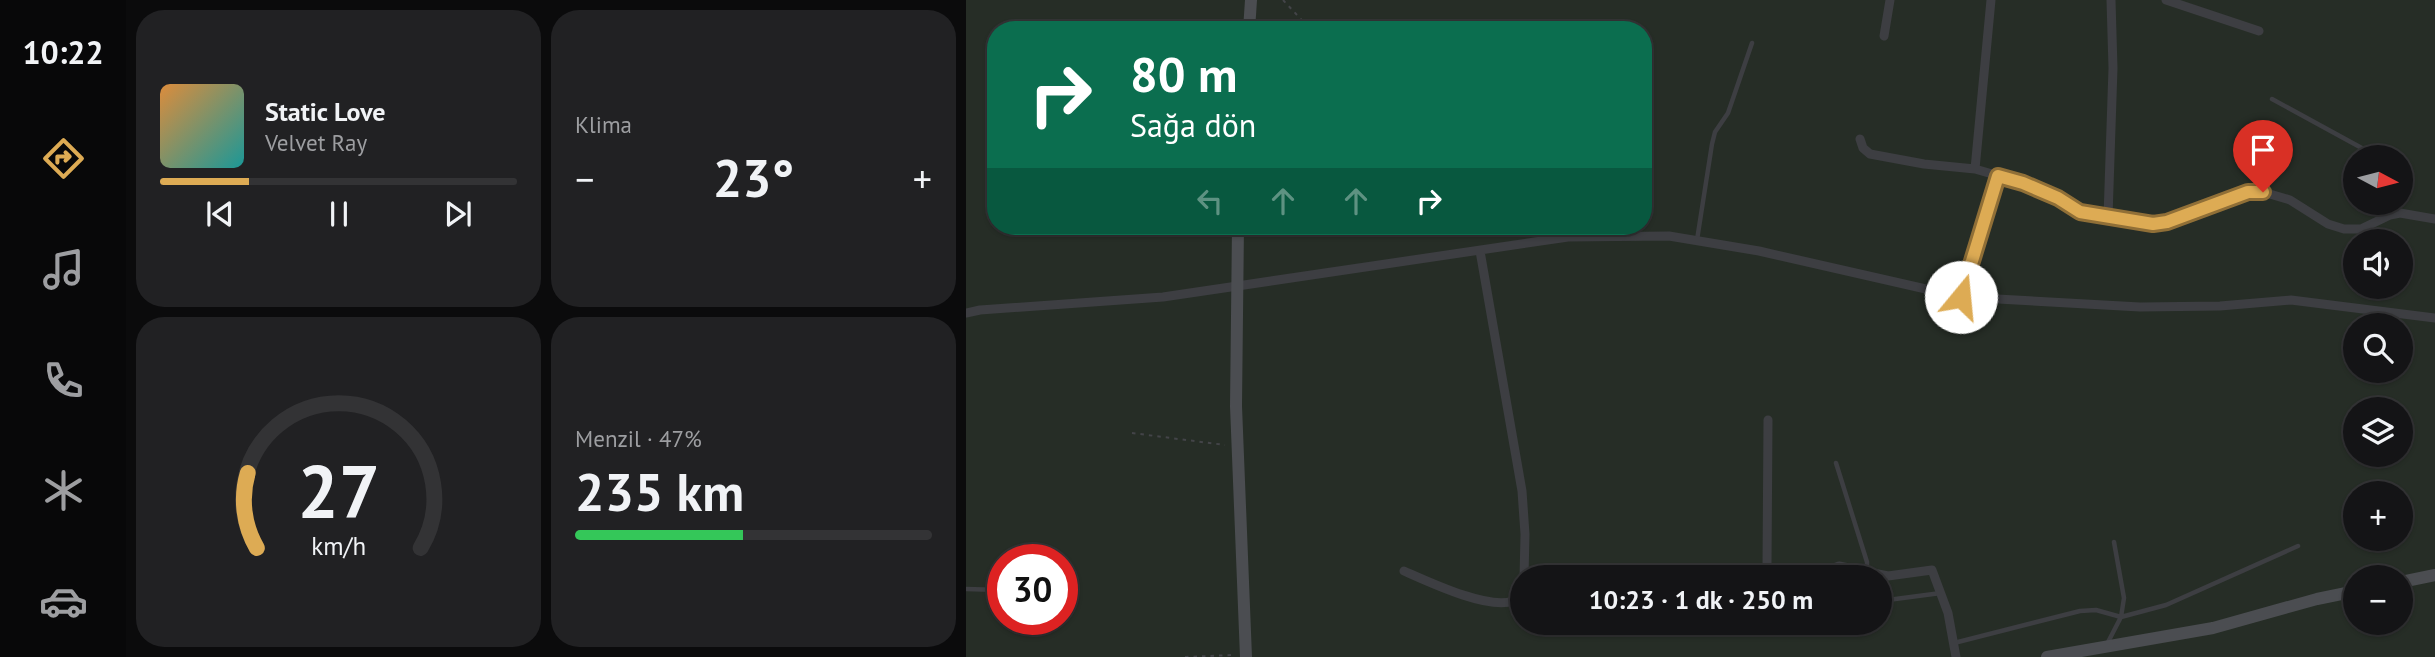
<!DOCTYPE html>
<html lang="tr">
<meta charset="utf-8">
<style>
:root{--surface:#141416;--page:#212123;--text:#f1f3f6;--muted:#9d9ea1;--line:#333335;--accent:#ddab54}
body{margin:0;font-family:"PT Sans",sans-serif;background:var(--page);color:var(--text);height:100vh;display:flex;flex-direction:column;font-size:26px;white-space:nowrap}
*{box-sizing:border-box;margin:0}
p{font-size:23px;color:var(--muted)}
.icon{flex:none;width:38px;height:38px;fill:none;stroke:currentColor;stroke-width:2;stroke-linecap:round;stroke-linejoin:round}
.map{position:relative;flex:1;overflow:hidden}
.sheet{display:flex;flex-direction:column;gap:10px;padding:10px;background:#0b0b0c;width:840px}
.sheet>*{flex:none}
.guide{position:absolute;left:21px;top:21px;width:665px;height:214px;border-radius:28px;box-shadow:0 2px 5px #0004,0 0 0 2px var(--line);background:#0b6e4f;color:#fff;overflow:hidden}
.needle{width:46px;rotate:97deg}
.controls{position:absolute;left:1377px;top:145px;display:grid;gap:14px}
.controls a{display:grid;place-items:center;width:70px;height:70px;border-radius:50%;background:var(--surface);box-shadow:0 2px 5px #0004,0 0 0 2px var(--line);font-size:35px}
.speed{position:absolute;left:21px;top:544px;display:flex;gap:14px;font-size:35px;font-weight:700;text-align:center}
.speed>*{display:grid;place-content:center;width:91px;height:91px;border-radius:50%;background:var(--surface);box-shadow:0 2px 5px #0004,0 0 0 2px var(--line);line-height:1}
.speed .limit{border:10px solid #d22;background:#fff;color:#111}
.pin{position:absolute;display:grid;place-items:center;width:60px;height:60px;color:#fff;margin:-72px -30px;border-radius:50% 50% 50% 0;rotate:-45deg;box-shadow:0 0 7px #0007}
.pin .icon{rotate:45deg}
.me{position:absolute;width:77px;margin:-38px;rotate:17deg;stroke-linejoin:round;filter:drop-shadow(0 0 5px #0008)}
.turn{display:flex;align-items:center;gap:24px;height:147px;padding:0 28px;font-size:32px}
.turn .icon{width:91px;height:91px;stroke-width:2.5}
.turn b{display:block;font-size:49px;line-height:60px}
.lanes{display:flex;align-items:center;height:66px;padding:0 28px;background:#0003;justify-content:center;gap:35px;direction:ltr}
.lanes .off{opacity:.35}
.big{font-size:52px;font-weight:800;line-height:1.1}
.sheet .card{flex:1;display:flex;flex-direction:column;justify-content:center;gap:10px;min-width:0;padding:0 24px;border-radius:28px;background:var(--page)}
.sheet .dial{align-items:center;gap:0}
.dial svg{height:182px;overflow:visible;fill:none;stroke:var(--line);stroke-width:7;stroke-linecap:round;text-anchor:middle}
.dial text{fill:var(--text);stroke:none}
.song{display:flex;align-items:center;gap:21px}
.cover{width:84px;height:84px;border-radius:10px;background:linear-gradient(135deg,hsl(30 70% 55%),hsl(180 70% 35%))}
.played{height:7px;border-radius:4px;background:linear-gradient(90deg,var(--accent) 25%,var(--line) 25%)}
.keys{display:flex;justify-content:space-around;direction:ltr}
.heat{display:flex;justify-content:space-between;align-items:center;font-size:38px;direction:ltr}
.charge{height:10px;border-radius:5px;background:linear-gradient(90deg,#34c759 47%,var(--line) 0)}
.sheet .tiles{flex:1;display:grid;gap:10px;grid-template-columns:repeat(2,1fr)}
.trip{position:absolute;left:544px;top:565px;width:382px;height:70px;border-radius:35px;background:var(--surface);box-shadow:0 2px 5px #0004,0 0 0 2px var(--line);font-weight:800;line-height:70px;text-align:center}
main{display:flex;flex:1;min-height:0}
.tabs{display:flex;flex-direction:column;width:126px;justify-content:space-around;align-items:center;background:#080809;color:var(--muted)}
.tabs .icon{width:49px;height:49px}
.tabs .on{color:var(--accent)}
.tabs b{font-size:32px;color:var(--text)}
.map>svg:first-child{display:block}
</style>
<main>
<nav class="tabs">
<b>10:22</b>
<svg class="icon on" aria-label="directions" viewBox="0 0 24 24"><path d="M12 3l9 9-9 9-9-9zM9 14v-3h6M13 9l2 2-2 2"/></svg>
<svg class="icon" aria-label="music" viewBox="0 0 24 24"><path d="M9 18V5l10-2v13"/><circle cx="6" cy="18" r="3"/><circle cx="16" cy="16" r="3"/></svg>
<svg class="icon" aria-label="phone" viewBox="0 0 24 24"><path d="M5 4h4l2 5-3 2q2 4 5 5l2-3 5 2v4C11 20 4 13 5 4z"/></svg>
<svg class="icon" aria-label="climate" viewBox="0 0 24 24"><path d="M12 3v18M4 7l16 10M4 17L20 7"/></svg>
<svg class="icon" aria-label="car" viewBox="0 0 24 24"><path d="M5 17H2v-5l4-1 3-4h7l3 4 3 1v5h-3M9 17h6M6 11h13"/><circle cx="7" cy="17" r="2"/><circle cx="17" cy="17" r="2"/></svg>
</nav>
<section class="sheet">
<div class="tiles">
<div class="card">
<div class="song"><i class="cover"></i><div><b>Static Love</b><p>Velvet Ray</p></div></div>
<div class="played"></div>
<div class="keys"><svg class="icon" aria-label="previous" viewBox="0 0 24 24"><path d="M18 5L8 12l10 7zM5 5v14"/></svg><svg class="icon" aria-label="pause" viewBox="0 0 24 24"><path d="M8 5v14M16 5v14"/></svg><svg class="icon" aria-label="next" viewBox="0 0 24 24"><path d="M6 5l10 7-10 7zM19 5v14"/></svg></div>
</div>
<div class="card"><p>Klima</p>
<div class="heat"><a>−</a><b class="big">23°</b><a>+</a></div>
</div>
<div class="card dial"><svg viewBox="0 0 100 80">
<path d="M14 69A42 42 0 1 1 86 69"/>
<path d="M14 69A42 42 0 0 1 10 36" stroke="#ddab54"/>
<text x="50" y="56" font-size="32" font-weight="700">27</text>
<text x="50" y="72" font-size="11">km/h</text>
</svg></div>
<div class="card"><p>Menzil · 47%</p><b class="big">235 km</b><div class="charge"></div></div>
</div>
</section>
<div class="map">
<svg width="1469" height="657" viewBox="0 0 1469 657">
<rect width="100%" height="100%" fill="#1b1b1d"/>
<path fill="#262d26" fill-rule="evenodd" d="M0 0H1469V657H0ZM30 30H677V226H30ZM1390 158H1435V203H1390ZM1390 242H1435V287H1390ZM1390 326H1435V371H1390ZM1390 410H1435V455H1390ZM1390 494H1435V539H1390ZM37 560H96V620H37ZM556 578H914V623H556ZM1390 578H1435V623H1390Z"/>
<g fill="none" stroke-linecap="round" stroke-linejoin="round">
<path stroke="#434448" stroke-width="2" stroke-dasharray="3.5 5" stroke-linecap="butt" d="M317 0 345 30
M166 433 259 445
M219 657 267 655"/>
<path stroke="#3d3e42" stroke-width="4.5" d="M1306 99 1414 158
M1422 203 1424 215
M731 240 746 144 749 132 762 113 786 43
M870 463 901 562V573
M0 589 34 590
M914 601 975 593
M988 643 1114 611 1130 610 1155 617 1200 605 1332 546
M1141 644 1155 617 1158 598 1148 542"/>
<path stroke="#3d3e42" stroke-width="9" d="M1200 0 1293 31
M918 36 924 0
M894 139 897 148 904 154 958 164 1009 169 1057 183 1092 199 1114 212 1187 224 1201 222 1282 193 1297 192 1324 200 1362 224 1378 229H1395L1424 215 1434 213 1469 219
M1009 169 1025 0
M1142 217 1147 68 1145 0
M514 251 556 491 559 534 558 578
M995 297 1033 176
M0 313 14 310 197 297 602 237 703 236 793 251 995 297 1174 307 1254 306 1325 300 1469 318
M802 420 801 567 804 578
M438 571C463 582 522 610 547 601L556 587
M841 578 873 566 922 576 966 570 982 613 990 657"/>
<path stroke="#4b4d51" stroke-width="12" d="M283 30 285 0
M272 226 270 406 280 657
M1435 582 1469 575
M1081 657 1247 628 1351 599 1390 591"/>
</g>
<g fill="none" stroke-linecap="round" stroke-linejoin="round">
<defs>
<path id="route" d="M995 297 1032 176 1057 183 1092 198 1114 212 1187 224 1201 222 1282 192H1297"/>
</defs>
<use href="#route" stroke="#906f37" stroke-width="18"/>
<use href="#route" stroke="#ddab54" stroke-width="12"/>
</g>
</svg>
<div class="controls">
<a><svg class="needle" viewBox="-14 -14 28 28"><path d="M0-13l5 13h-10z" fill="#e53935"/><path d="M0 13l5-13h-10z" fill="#9d9ea1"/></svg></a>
<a><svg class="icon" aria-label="sound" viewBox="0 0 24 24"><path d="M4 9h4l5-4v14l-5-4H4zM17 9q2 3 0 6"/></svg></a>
<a><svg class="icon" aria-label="search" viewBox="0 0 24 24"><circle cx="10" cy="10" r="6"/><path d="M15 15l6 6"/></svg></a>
<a><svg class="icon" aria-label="layers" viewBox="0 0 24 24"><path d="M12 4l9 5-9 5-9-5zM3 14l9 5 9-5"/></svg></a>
<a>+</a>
<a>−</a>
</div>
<div class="speed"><div class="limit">30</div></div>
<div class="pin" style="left:1297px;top:192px;background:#d93025"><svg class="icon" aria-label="arrive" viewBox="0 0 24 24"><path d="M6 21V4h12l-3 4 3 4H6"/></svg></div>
<svg class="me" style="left:995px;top:297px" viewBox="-20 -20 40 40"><circle r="19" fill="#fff"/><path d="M0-13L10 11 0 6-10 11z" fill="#ddab54"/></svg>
<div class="trip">10:23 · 1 dk · 250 m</div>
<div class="guide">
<div class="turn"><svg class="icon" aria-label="right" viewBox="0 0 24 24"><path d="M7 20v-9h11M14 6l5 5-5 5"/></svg><div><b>80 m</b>Sağa dön</div></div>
<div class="lanes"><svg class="icon off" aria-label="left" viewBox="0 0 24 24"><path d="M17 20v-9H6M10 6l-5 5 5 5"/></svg><svg class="icon off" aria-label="ahead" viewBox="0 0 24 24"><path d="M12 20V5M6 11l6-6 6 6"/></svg><svg class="icon off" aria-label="ahead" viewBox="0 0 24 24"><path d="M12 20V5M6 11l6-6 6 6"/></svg><svg class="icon" aria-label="right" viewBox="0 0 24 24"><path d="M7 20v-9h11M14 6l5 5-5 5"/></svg></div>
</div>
</div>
</main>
